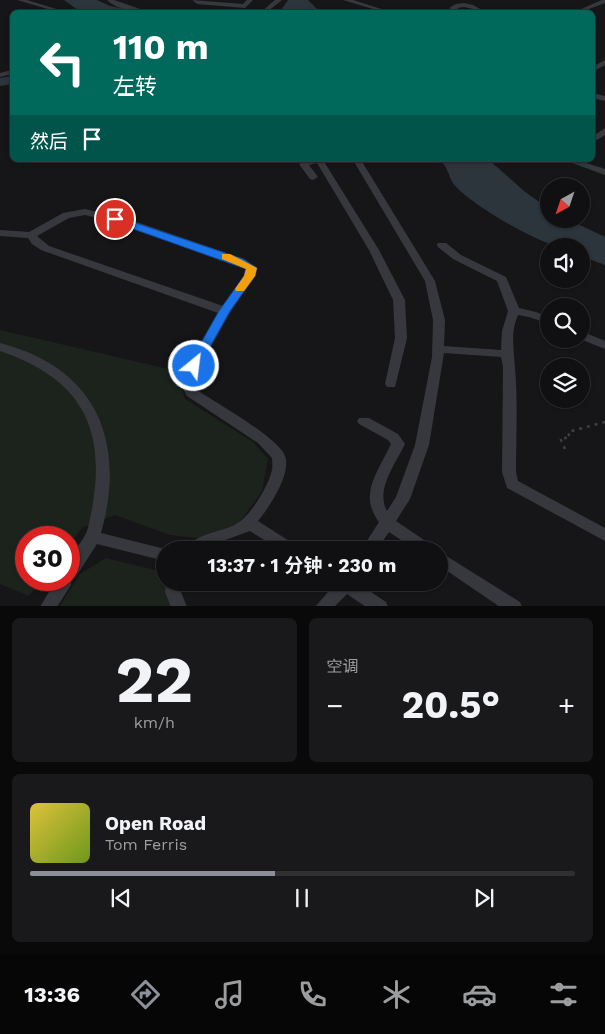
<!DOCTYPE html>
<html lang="zh">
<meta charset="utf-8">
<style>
:root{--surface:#101012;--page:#19191b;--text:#f1f3f6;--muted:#9c9d9f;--line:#303032;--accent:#8c9099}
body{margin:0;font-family:"Work Sans","Noto Sans SC",sans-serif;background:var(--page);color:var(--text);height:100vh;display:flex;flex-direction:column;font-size:19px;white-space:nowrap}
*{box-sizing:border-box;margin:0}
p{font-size:16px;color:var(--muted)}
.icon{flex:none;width:28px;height:28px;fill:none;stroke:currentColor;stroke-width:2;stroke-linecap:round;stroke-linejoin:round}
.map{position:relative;height:606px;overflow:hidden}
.side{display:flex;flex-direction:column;gap:12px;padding:12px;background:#09090a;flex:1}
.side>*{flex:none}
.banner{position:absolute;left:10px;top:10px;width:585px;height:152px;border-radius:8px;box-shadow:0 1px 4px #0004,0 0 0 1px var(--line);background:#00695c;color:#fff;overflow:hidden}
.needle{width:32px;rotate:220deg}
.controls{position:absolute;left:540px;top:178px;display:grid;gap:10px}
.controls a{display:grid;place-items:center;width:50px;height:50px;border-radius:50%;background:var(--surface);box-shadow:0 1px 4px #0004,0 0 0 1px var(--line);font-size:25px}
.speed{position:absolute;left:15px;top:526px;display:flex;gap:10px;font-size:25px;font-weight:700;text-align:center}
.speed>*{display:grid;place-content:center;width:65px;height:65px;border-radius:50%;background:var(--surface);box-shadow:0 1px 4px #0004,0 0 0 1px var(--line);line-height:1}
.speed .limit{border:8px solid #d22;background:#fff;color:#111}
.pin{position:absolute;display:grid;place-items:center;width:42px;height:42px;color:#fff;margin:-21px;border:2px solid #fff;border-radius:50%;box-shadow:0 1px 5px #0007}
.me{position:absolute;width:55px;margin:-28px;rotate:29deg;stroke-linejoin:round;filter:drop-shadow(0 0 4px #0008)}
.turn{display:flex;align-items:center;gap:18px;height:105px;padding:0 20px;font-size:22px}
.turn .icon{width:65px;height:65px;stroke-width:2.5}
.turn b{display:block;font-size:35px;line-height:42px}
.then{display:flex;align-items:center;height:48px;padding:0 20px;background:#0003;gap:10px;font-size:19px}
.big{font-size:38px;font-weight:700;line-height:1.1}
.side .widget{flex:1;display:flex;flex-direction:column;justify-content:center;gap:8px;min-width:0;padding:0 18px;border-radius:8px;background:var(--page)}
.side .dial{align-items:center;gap:0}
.dial b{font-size:65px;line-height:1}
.song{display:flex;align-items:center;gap:15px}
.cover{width:60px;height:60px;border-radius:8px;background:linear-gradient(135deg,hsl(50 70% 55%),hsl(80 70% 35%))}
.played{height:5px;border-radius:2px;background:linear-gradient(90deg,var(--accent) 45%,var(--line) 45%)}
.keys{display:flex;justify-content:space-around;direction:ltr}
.heat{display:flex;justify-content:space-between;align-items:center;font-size:28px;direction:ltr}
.side .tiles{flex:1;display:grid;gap:12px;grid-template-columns:1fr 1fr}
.widget:last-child{grid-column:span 2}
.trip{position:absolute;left:156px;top:541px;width:292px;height:50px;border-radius:25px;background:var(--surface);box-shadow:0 1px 4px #0004,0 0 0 1px var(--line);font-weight:700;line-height:50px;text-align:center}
.dock{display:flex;height:80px;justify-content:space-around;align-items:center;background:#060607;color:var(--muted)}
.dock .icon{width:35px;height:35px}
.dock .on{color:var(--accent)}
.dock b{font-size:22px;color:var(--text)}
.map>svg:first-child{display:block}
</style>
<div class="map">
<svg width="605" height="607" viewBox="0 0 605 607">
<rect width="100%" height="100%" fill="#161618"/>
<path fill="#1c231d" d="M0 330 177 371 185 399 253 442 268 459 262 491 239 523 199 538 170 535 115 515 83 527 69 545V538H26V580H41L29 596 0 584Z
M106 558 163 572 172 606 59 607 80 574Z"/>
<path fill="#2c353c" d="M64 0H97L110 6 140 12H88L78 10Z
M288 0H308L320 12H275L281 10Z
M440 160H489L524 191 549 209V219H567L605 237V265L581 256V246C574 246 565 247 558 246 537 243 465 201 453 183 448 175 448 167 440 160Z"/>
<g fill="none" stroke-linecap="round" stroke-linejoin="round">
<path fill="#2c353c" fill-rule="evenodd" d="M12 76V84L0 86V78Z"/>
<path stroke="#3d3f44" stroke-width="2.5" stroke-dasharray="3 5" stroke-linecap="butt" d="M565 449 560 438H570L568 432 605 422"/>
<path fill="#37383d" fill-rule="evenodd" d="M17 0H27L66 12H58Z
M107 0H114L149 12C137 14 116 9 107 0Z
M192 0 243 4 247 0H253L245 8 197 4Z
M275 0H282L267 12H261Z
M343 0H353L391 12H383Z
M602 0H605V3L581 12H574Z
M464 3 473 5 480 9 476 12H469L473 9 464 7 457 8 464 12H457L449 8 456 4Z
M605 60V65L592 72V67Z
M12 70V74L0 77V73Z
M592 93 605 96V101L592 98Z
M605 128V135L592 143V137Z
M308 160H323L379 250 405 300 407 338 395 387H387L385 384 395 338 393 300 369 250 317 163 309 165 318 177 313 180 310 179 299 164Z
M353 160H361L435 281 445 320 444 346 501 350 502 331 508 311 497 281 453 259 438 247 437 245 438 243H446L461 255 506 277 519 308 536 312 549 317V324L529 317 518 315C510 333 514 349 515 368 518 402 516 438 516 472L518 481 605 528V541L507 488 502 472 503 367 501 357 444 353 429 445 410 499 396 521 433 546 436 550H416L389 532 377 550H361L379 522C358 494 378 472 391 444L388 440 359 424 357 421 359 418H369L398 434 405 444C396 463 375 490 387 511L396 497 415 445 432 357 433 320 425 281Z
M564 160H577L605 169V175Z
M85 209 134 221 244 259 256 268 254 276 231 311 191 382 197 390C216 403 278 437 285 456 292 473 269 508 258 521L297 546 300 550H280L250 531 217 543 206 550H185C193 534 222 532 236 524 250 517 269 485 272 470 273 467 272 462 272 458L258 443 187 396 179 382 218 313 41 250 32 244 28 238 0 236V230L29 232 63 213ZM85 215 127 225 236 263 245 269 244 276 223 306 49 246 37 236 69 218Z
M581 331 605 341V349L580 339H581Z
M0 343C96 368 127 440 101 533L169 550H165V561L97 544 75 578H72L71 585 57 607H40L56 580H69C69 574 67 566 69 561 72 550 84 542 88 528 109 439 91 382 0 351Z
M440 552 520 602 522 607H500L440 566Z
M166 582H182L181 592 187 607H171L165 592Z
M334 582H356L386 602 388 607H366L347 594 334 607H315L335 584Z"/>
</g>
<path fill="#1a73e8" stroke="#114b97" d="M115 216 243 259 257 268 255 276 230 311 198 368H190L188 366 219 311 244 276 246 269 111 221 110 219Z"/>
<path fill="#f59e0b" d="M222 254H230L257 268 255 276 244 291H236L235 289 244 276 246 269 222 259Z"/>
</svg>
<div class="controls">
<a><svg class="needle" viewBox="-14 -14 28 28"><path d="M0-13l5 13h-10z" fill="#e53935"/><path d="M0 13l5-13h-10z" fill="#9c9d9f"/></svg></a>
<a><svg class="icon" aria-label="sound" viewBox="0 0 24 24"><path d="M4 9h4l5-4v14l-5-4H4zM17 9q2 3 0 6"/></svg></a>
<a><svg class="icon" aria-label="search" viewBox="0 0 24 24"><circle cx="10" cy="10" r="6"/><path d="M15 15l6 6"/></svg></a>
<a><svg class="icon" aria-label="layers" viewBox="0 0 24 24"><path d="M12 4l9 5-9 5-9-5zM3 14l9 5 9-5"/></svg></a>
</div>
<div class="speed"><div class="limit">30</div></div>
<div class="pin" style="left:115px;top:219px;background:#d93025"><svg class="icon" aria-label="arrive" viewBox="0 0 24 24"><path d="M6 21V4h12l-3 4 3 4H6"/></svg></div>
<svg class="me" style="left:194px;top:366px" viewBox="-20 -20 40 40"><circle r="17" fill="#1a73e8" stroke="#fff" stroke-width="3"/><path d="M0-11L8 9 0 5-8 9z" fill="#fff"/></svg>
<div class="trip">13:37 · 1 分钟 · 230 m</div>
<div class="banner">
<div class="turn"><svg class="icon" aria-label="left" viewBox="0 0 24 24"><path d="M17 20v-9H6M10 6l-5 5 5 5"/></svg><div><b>110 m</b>左转</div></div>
<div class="then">然后<svg class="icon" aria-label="arrive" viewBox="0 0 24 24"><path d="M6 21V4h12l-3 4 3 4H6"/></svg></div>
</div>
</div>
<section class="side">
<div class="tiles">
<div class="widget dial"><b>22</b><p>km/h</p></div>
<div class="widget"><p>空调</p>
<div class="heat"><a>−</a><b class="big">20.5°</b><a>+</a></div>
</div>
<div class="widget">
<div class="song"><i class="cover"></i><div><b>Open Road</b><p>Tom Ferris</p></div></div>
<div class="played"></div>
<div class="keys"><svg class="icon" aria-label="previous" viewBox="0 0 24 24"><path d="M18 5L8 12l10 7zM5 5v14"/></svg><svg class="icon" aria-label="pause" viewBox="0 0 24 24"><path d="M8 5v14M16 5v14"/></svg><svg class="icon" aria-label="next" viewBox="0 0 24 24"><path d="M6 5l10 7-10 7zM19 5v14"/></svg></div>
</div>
</div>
</section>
<nav class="dock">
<b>13:36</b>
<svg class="icon on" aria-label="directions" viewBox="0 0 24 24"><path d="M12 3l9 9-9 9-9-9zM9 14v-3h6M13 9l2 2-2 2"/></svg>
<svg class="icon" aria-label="music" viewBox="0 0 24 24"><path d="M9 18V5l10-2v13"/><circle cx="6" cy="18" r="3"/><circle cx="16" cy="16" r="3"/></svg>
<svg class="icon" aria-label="phone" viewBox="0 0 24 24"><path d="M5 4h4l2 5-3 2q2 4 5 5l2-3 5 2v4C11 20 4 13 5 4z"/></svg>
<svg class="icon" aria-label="climate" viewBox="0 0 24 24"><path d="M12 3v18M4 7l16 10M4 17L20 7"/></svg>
<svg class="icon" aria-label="car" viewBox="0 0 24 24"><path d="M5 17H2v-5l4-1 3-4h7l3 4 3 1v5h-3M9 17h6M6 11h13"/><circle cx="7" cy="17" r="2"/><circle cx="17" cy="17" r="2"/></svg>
<svg class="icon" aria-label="filters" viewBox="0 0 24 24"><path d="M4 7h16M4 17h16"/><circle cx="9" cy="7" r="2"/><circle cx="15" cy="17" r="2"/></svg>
</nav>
